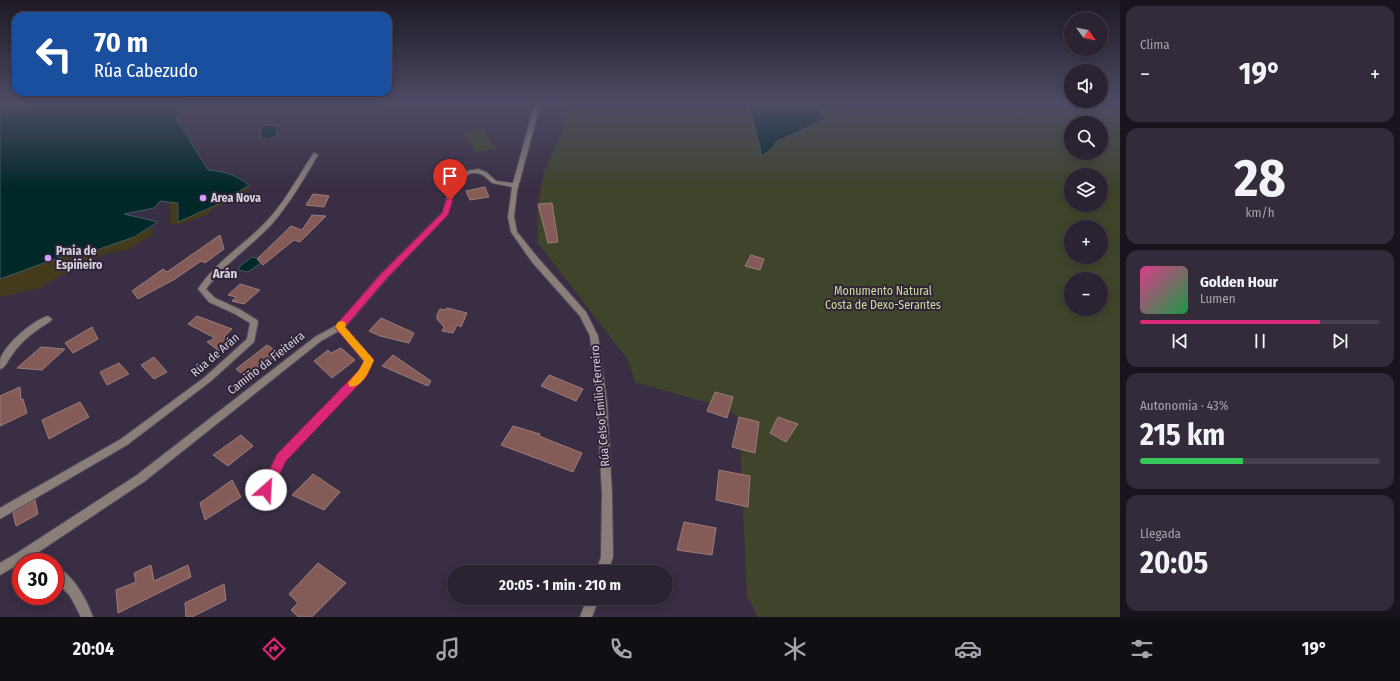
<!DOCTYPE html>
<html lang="es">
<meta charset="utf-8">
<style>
:root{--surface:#2b2232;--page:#332a3a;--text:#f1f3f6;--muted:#a6a4ac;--line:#473f4d;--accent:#db2777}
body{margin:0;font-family:"Fira Sans Condensed",sans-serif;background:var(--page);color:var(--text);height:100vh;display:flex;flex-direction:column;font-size:15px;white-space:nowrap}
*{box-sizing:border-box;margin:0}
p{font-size:13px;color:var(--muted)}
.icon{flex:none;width:22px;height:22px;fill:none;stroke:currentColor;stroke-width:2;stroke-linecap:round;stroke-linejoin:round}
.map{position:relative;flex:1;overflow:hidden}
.sheet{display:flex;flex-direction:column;gap:6px;padding:6px;background:#18131c;width:280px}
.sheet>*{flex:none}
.banner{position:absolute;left:12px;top:12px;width:380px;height:84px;border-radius:12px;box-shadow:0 2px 10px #0003,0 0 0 1px var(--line);background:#1a4fa0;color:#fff;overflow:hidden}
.needle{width:26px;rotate:123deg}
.controls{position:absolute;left:1064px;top:12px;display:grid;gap:8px}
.controls a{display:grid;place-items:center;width:44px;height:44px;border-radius:50%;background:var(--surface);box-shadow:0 2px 10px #0003,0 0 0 1px var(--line);font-size:20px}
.speed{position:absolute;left:12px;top:553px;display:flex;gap:8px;font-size:20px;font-weight:700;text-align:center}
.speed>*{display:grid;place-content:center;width:52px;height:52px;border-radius:50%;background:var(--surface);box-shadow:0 2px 10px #0003,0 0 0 1px var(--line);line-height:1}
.speed .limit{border:6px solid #d22;background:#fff;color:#111}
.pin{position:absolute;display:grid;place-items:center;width:34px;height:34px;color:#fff;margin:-41px -17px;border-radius:50% 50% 50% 0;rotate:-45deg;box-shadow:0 0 4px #0007}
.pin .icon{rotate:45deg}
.me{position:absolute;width:44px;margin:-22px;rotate:26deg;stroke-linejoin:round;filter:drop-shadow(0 0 3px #0008)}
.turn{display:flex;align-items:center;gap:14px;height:84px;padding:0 16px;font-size:18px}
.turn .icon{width:52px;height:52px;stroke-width:2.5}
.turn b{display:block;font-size:28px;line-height:34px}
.big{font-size:30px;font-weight:700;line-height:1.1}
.sheet .card{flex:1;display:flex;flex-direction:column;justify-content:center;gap:6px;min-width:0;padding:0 14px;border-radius:12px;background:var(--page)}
.sheet .dial{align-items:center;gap:0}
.dial b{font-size:52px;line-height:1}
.song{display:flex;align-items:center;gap:12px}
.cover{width:48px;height:48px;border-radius:6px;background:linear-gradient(135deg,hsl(330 70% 55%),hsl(140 70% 35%))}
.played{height:4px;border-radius:2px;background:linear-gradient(90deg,var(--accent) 75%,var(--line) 75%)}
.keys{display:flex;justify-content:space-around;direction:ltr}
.heat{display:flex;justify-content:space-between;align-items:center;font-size:22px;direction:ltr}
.charge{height:6px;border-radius:3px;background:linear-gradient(90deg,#34c759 43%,var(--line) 0)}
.trip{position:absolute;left:447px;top:565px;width:226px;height:40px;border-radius:20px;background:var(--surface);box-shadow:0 2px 10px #0003,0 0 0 1px var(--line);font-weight:700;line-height:40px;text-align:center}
.dock{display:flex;height:64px;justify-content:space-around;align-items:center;background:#110e14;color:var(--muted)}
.dock .icon{width:28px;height:28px}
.dock .current{color:var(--accent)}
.dock b{font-size:18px;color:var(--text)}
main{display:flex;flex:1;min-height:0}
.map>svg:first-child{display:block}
</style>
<main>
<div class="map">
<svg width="1120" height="617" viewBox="0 0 1120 617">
<rect width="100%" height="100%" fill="#392e43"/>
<path fill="#3f442b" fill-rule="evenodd" d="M563 102H763L814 122 827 107 826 102H1120V617H758L747 596 739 422 736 415 725 408 635 382 628 360 538 243 537 210 544 172 562 131ZM1071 123H1101V153H1071ZM1071 175H1101V205H1071ZM1071 227H1101V257H1071ZM1071 279H1101V309H1071Z
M483 129 497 149 476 152 463 133Z"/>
<path fill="#433b1b" d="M243 182 249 185 245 195 212 209 207 215 180 224H170L171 214 166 191Z
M136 219 145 222 153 232 152 235 127 250 112 252 81 263 40 288 0 297V225Z"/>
<path fill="#002828" stroke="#405b5e" d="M0 102H187L184 104 176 118 208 170C227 172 234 174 249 185L223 202 178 222V203L160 201 154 208 124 214 158 222 134 237 91 252 66 255 0 279Z
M748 102H825L821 110 826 119 776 142 771 150 761 156 760 147Z
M267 125H274L278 135 268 139 260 138 261 127Z
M252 257 262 259 259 264 248 272 239 270V267Z"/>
<path fill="#855b57" stroke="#9b7d7a" d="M485 187 489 197 470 200 466 191Z
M313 194 329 196 324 207 306 205Z
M552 203 558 242 548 243 538 204Z
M312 215 326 216 300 242 294 240 263 265 257 259 291 226 302 230Z
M220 235 224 249 205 263 201 261 175 279 138 299 132 291 163 269 167 272Z
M751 255 764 259 760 270 745 266Z
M240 284 260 290 244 304 232 301 236 297 228 295Z
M447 308 467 313 461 327 457 325 453 333 442 331 444 327 437 319V315L440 309 445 310Z
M197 316 232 329 224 337 234 343 222 353 207 342 215 338 188 324Z
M381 318 414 333 409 343 380 336 369 331Z
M92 327 98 339 73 353 65 343Z
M267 345 280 353 249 379 236 369Z
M41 347 65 349 42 370 17 368Z
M341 348 355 360 332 378 314 361 328 350 331 353Z
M393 355 431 381 428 386 382 366Z
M154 357 167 372 154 379 141 365Z
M119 363 129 374 107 385 100 372Z
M549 375 583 389 576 401 541 386Z
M20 387 21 400 23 399 27 413 0 426V396Z
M715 392 733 397 727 418 707 411Z
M80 402 89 417 49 439 42 420Z
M739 417 759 422 755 453 732 447Z
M778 417 798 424 786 442 770 433Z
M513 426 540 434 539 436 582 453 573 472 501 445Z
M241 435 253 446 228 466 213 455Z
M719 470 750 476 748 507 716 500Z
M313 474 340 492 324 510 292 495Z
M232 480 241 497 205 520 200 503Z
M35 500 38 514 16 526 13 513Z
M684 522 716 528 712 555 677 550Z
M318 563 346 583 312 617H298L291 610 298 603 289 594Z
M151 565 154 581 188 565 191 577 118 613 116 590 136 582 134 573Z
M224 584 226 600 192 617H186L185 603Z"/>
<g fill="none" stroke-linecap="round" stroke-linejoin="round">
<defs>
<path id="minor" d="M535 102H541L517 191 514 217 517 232 538 258 586 312 598 336 607 403 612 494 613 557 608 572H596L601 557 602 494 597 403 590 336 580 316 532 262 511 232 508 217 512 187 492 183 483 175 477 173H471L463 178 456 186 448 214 387 278 345 327 373 360 367 373 285 461 264 504 260 506 256 504 255 501 277 455 360 371 364 361 339 331 321 341 145 481 34 555 44 558 46 562H21V563L0 575V563L17 553 137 475 315 337 337 325 381 274 443 212 450 186 459 175 467 171 478 169 486 172 496 181 513 183Z
M315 153 318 155C303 180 289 205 270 226 249 248 224 264 206 289L215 298 241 310 257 320 258 322 254 342 211 381 127 445 0 519V508L121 439 205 377 247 339 250 323 235 314 209 302 198 289C215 263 242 246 264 224 284 204 297 178 313 154Z
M48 316 52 319 51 321C36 330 22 340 12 355 8 359 6 368 0 369 0 365 0 360 1 357 8 342 32 321 48 316Z
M55 566C73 574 87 600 93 617H81L70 596 55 580Z
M587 598H599L592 617H580Z"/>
</defs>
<use href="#minor" stroke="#554b5f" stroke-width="2"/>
<use href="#minor" fill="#8a7f78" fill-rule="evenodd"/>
</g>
<linearGradient id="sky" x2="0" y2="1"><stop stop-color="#1f1925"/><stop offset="0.54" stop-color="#4e4c66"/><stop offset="1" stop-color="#4e4c66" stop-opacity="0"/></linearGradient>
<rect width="1120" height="189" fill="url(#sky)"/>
<path fill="#db2777" stroke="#8e194d" d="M450 198 453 200 448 215 387 278 345 327 374 360 367 376 286 461 270 494 266 496 262 494 260 490 277 454 359 370 364 361 336 329 335 327 336 325 381 274 442 213 446 200Z"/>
<path fill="#f59e0b" d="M342 321 345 322 346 325 345 327 374 360C370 369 362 390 349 386L348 383 359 370 364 361 335 327 338 322Z"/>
<g fill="#d19dfe" stroke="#2f2438" stroke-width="1.5">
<circle cx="203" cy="198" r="4"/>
<circle cx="48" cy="258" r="4"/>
</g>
<g text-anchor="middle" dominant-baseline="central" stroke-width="4" stroke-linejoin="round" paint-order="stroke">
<g font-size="12" font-weight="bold" fill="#d7d1dd" stroke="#2f2438" text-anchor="start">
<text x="211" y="198">Area Nova</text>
<text x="56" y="251">Praia de<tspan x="56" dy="14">Espiñeiro</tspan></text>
</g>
<g font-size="12" fill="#cddb9a" stroke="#2f2438">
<text x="883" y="291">Monumento Natural<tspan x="883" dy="14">Costa de Dexo-Serantes</tspan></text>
</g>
<g font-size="12" fill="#d7d1dd" stroke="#2f2438">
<text transform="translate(215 355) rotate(-41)">Rúa de Arán</text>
<text transform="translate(266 363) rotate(-38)">Camiño da Fieiteira</text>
<text transform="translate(600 406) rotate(-95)">Rúa Celso Emilio Ferreiro</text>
</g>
<g font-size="13" font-weight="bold" fill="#d7d1dd" stroke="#2f2438">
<text x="225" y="273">Arán</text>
</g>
</g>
</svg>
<div class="controls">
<a><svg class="needle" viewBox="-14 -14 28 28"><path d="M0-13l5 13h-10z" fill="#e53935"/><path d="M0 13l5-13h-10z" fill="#a6a4ac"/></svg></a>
<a><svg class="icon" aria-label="sound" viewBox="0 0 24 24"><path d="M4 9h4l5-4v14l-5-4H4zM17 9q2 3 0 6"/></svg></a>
<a><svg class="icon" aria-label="search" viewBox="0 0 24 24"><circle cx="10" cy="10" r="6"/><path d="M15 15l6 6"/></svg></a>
<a><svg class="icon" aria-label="layers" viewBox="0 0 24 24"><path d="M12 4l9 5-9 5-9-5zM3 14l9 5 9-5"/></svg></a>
<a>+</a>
<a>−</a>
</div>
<div class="speed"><div class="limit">30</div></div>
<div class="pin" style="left:450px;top:200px;background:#d93025"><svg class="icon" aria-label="arrive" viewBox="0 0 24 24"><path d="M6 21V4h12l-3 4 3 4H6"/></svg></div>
<svg class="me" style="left:266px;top:490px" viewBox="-20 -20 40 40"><circle r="19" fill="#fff"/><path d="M0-13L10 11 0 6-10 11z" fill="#db2777"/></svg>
<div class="trip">20:05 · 1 min · 210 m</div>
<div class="banner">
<div class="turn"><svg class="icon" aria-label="left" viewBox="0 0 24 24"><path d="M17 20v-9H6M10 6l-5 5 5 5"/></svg><div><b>70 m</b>Rúa Cabezudo</div></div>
</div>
</div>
<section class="sheet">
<div class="card"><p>Clima</p>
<div class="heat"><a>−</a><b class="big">19°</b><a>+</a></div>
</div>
<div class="card dial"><b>28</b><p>km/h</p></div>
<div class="card">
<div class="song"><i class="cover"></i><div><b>Golden Hour</b><p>Lumen</p></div></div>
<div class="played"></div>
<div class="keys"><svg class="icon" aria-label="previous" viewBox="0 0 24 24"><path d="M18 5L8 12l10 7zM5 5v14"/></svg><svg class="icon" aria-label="pause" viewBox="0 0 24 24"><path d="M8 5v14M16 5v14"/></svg><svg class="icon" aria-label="next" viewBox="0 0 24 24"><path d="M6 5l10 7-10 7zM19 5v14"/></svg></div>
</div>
<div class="card"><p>Autonomía · 43%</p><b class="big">215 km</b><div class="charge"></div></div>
<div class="card"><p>Llegada</p><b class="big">20:05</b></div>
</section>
</main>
<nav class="dock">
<b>20:04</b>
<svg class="icon current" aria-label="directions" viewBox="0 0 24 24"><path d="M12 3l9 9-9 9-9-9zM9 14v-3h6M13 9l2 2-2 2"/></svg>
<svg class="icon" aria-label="music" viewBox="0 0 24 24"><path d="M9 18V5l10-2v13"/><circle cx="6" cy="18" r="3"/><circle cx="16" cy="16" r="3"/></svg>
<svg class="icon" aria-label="phone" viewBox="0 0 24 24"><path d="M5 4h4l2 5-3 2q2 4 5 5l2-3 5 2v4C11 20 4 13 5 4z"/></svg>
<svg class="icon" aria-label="climate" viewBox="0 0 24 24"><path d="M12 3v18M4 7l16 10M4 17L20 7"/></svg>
<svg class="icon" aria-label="car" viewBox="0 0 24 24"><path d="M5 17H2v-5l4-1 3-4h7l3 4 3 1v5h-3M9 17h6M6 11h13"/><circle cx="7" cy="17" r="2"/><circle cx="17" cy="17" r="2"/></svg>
<svg class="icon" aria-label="filters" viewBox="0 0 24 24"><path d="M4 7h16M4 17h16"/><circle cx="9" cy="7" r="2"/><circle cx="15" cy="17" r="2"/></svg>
<b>19°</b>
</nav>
